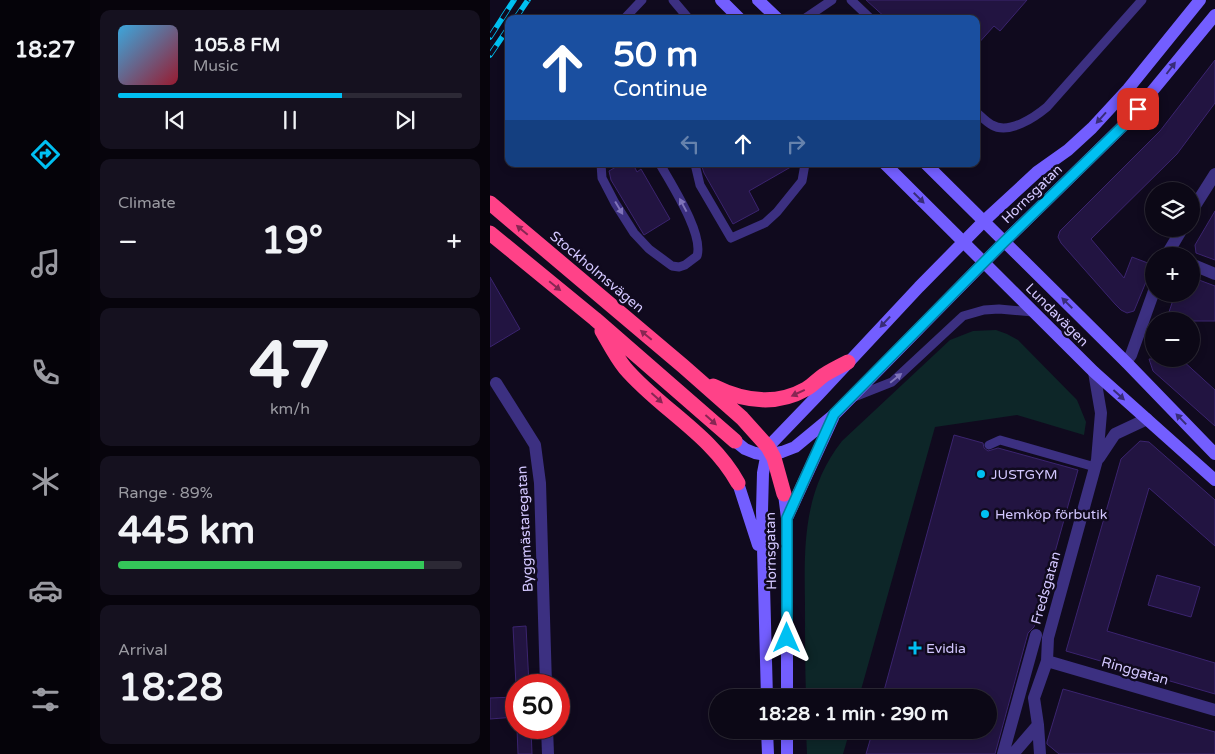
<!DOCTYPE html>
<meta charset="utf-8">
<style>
:root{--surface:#0c0816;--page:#15111f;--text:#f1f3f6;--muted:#9a9aa1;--line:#2c2935;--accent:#00c0f2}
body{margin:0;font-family:"Varela Round",sans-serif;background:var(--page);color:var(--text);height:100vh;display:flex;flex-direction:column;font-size:19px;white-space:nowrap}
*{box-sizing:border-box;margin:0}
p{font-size:16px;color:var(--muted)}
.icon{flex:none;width:28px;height:28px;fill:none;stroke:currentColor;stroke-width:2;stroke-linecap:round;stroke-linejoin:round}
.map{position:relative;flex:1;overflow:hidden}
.side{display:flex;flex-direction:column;gap:10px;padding:10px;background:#07040c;width:400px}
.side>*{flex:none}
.top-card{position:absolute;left:15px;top:15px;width:475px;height:152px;border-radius:10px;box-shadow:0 2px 8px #0003,0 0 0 1px var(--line);background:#1a4fa0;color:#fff;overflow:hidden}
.tools{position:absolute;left:655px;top:182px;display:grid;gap:10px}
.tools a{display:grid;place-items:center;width:55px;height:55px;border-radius:50%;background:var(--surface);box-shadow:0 2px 8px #0003,0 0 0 1px var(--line);font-size:25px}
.speed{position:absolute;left:15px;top:674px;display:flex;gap:10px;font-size:25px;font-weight:700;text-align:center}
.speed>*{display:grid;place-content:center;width:65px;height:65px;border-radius:50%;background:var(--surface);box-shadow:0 2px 8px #0003,0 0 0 1px var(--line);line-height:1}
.speed .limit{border:8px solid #d22;background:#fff;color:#111}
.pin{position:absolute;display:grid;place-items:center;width:42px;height:42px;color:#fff;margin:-21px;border-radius:10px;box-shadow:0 2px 8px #0006}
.me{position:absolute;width:55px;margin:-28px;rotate:0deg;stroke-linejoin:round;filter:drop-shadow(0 0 4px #0008)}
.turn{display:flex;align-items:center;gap:18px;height:105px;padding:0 25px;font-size:22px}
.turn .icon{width:65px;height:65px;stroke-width:2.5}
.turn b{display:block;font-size:35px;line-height:42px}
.lanes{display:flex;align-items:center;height:48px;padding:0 25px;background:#0003;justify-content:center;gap:25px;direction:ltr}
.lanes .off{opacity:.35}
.big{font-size:38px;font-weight:700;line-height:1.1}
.side .tile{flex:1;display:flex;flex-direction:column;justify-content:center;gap:8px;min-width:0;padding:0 18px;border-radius:10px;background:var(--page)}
.side .dial{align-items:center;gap:0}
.dial b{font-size:65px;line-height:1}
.song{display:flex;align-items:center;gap:15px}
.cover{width:60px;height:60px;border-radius:8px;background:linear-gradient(135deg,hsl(200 70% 55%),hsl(350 70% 35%))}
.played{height:5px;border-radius:2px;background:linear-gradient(90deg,var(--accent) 65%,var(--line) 65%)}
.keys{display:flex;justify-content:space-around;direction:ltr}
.heat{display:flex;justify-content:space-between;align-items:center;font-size:28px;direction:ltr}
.charge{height:8px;border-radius:4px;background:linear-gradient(90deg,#34c759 89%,var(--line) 0)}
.trip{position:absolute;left:219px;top:689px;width:288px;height:50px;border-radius:25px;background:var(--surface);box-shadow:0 2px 8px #0003,0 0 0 1px var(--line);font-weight:700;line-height:50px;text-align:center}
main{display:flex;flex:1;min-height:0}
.tab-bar{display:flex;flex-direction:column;width:90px;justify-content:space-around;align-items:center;background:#050309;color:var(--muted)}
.tab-bar .icon{width:35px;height:35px}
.tab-bar .selected{color:var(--accent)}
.tab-bar b{font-size:22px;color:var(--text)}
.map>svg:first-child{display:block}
</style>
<main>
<nav class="tab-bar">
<b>18:27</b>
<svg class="icon selected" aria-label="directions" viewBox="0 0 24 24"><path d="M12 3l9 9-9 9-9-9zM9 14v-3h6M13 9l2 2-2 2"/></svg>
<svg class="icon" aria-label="music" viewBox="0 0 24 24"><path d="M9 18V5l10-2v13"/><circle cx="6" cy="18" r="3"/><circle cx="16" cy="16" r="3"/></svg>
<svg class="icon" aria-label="phone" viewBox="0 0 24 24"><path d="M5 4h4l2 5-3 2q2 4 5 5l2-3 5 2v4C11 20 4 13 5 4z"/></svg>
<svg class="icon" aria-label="climate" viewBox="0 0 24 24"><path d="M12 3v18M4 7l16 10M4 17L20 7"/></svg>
<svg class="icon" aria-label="car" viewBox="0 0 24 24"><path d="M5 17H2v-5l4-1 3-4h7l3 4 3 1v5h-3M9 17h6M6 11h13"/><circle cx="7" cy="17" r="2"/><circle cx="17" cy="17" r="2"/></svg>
<svg class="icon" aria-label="filters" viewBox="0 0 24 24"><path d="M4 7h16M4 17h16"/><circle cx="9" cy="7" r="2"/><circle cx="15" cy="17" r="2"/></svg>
</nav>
<section class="side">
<div class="tile">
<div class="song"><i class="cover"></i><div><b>105.8 FM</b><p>Music</p></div></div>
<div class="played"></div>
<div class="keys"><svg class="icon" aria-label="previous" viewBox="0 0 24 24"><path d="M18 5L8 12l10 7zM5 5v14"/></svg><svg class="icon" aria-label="pause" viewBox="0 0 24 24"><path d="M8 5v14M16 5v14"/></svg><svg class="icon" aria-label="next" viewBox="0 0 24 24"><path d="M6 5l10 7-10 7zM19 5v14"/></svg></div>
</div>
<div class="tile"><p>Climate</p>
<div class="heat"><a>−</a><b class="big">19°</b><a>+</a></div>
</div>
<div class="tile dial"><b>47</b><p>km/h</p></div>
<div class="tile"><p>Range · 89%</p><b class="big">445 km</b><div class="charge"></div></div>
<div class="tile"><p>Arrival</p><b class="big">18:28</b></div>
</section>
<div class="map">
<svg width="725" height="754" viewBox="0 0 725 754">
<rect width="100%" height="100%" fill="#100a1e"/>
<path fill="#0d2628" d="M506 330 517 334 528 340 587 400 596 422 594 435 527 415 445 427 369 697H316C315 667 315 636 315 605 314 545 313 491 352 441L460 340 483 331Z
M316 730H360L353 754H317Z"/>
<path fill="#221441" stroke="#3b246f" d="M376 0H537L510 31 504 26 486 46V19H397Z
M725 60V103L687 154 601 239 634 278 642 257 663 265 644 311 637 313 631 310 625 304 571 243 568 237 570 231 670 131Z
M131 164H143L147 172 151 169 180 219 154 235 121 180 119 171Z
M218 164H306L259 191 269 210 243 224 214 173 212 167Z
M725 211V260L706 253 705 245Z
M0 277 30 329 0 347Z
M701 277 725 286V321H676L685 294H701Z
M659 359H691L725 390V426L663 371Z
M464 435 493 443 494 448 498 451 508 448 588 470 544 627 538 633 505 754H376L383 730H498V698H392Z
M650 441 659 442 725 500V546L659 488 617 631 725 663V694L576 651 631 459Z
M667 575 710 587 701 617 658 605Z
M36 626 39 685H26L23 627Z
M573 689 725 732V754H569L557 744V742Z
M26 697V717L0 719V698Z
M27 728H41L42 754H28Z"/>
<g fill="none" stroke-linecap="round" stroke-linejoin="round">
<path stroke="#3c3081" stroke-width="9" d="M183 0 199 19
M361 0 381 19
M134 19 152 0
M314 19 342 0
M486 112C491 116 496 122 502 125 519 135 545 117 557 107L652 0
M111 164 112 178 125 203 144 233 159 249 182 266 189 267 195 265 207 256C214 234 181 184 170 164
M205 164 210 185 241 238 275 223 287 212 312 181 315 164
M364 397 402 382 473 316 494 310 509 309 543 312
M499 445 510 440 605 467"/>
<path stroke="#3c3081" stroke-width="12" d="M701 212 725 174
M676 256 692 229
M701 264 725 274
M636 362 641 355 664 291
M6 383 45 445 50 483 56 685
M609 458 625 434 657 419
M557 661 725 710
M548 725 550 754
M57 728 58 754
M513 754 546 635
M523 754 548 725 544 698 557 661 558 638 607 460 611 413 604 372"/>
<path stroke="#735eff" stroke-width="12" d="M231 0 250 19
M268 0 288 19
M395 164 604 372 725 480
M436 164 637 363 725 454
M245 441 255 449 265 453 276 455 292 452 305 447 345 414 514 242 636 123 725 15
M248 483 268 545
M294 494 297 518V698
M297 518 343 418
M277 698 272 511 273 473 278 447 329 394 429 287 494 221 547 172 578 150 602 128 638 89 710 0
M277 730 278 754
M297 730V754"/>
<path stroke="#ff4288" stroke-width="15" d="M0 203 193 366 252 418 278 447 284 458 294 494
M0 233 105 319 245 441
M112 331C119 343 126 357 135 368 170 409 221 434 248 483
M223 386C253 401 286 406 316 389 323 385 328 379 334 375 342 370 350 366 358 362"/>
<defs>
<path id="rail" d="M25 19 38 0
M0 37 24 0
M0 55 19 27"/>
</defs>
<use href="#rail" stroke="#00c0f2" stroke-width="5.5"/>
<use href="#rail" stroke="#100a1e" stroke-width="4" stroke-dasharray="11" stroke-linecap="butt"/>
</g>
<defs><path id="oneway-solid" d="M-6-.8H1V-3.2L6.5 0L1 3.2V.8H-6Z" transform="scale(1.25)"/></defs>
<g fill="#382c78">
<use href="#oneway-solid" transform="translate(681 68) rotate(-53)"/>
<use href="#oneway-solid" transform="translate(611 118) rotate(132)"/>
<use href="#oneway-solid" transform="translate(429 198) rotate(45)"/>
<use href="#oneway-solid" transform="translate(577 303) rotate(-135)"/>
<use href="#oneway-solid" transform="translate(395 322) rotate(133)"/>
<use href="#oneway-solid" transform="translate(629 395) rotate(42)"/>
<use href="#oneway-solid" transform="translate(691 419) rotate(-134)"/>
</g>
<g fill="#8074ba">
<use href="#oneway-solid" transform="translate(193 205) rotate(-118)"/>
<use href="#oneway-solid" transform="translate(129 208) rotate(59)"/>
<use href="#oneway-solid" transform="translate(406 378) rotate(-39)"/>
</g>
<g fill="#882653">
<use href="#oneway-solid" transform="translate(32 230) rotate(-140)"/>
<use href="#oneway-solid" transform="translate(65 286) rotate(39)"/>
<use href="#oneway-solid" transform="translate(156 335) rotate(-140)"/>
<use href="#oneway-solid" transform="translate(308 393) rotate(155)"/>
<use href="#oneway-solid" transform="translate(167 398) rotate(42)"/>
<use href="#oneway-solid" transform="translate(221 420) rotate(42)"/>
</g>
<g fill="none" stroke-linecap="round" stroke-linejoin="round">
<defs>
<path id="route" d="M297 638V518L344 414 514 242 636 123 648 109"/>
</defs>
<use href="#route" stroke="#007d9d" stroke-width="12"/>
<use href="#route" stroke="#00c0f2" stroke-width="9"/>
</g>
<g fill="#00c0f2" stroke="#100a1e" stroke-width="2">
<circle cx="491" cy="474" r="5"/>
<circle cx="495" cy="514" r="5"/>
<path d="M422.5 640.5h5v5h5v5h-5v5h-5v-5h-5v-5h5z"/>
</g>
<g text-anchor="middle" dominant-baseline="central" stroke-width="5" stroke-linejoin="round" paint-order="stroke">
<g font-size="14" fill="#d3c7ff" stroke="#100a1e">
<text transform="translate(542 194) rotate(-44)">Hornsgatan</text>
<text transform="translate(107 272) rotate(40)">Stockholmsvägen</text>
<text transform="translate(567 315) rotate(45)">Lundavägen</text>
<text transform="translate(35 529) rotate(-93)">Byggmästaregatan</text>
<text transform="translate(281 551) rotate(-91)">Hornsgatan</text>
<text transform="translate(556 588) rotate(-74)">Fredsgatan</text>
<text transform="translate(645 671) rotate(16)">Ringgatan</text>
</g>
<g font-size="14" fill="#d3c7ff" stroke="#100a1e" text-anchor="start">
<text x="501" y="474">JUSTGYM</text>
<text x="505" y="514">Hemköp förbutik</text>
<text x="436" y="648">Evidia</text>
</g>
</g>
</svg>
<div class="tools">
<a><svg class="icon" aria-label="layers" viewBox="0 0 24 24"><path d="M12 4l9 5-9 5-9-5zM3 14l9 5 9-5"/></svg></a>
<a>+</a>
<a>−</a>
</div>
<div class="speed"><div class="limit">50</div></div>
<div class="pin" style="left:648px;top:109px;background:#d93025"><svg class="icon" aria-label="arrive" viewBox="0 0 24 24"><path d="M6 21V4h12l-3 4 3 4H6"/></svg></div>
<svg class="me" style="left:297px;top:638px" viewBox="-20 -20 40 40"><path d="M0-17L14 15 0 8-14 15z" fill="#00c0f2" stroke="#fff" stroke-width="4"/></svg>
<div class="trip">18:28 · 1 min · 290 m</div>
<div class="top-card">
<div class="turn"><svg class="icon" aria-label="ahead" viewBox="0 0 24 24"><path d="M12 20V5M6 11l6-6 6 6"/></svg><div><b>50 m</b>Continue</div></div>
<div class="lanes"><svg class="icon off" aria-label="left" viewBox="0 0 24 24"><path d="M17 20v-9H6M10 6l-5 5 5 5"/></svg><svg class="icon" aria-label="ahead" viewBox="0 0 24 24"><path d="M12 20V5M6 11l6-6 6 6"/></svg><svg class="icon off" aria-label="right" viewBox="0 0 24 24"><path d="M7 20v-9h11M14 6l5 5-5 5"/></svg></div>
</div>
</div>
</main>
